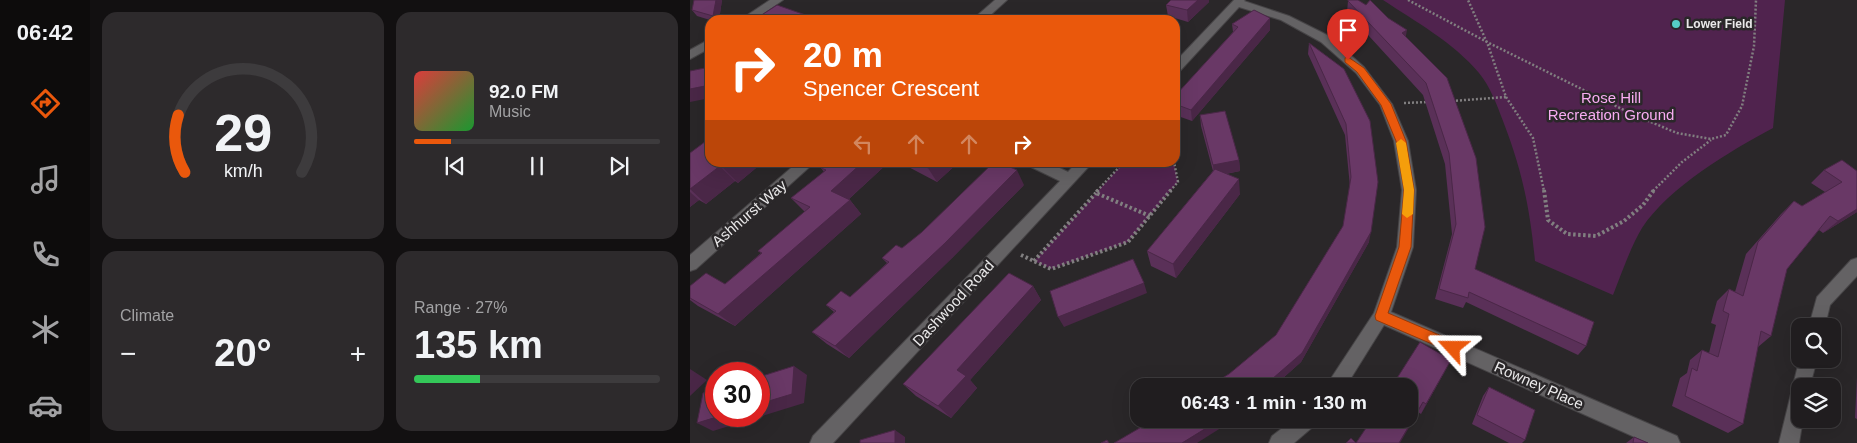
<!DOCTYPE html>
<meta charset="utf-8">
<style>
:root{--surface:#201d1f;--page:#2d2a2c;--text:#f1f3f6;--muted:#a2a2a4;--line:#3d3b3d;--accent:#ea580c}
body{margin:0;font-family:Arial,sans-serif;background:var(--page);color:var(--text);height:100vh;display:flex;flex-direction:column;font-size:19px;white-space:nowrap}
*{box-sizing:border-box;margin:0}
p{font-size:16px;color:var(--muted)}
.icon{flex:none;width:28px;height:28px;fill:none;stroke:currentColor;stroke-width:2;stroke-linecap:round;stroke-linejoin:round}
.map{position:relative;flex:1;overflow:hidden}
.drawer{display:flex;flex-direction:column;gap:12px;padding:12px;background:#121011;width:600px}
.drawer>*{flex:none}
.banner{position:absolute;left:15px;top:15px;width:475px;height:152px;border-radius:15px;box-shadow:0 5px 20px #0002,0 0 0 1px var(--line);background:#ea580c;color:#fff;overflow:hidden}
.controls{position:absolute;left:1101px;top:318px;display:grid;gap:10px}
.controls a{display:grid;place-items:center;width:50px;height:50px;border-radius:10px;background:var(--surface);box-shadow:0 5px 20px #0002,0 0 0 1px var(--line);font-size:25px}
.speed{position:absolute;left:15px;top:362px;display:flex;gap:10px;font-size:25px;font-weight:700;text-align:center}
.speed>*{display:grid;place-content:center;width:65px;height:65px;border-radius:50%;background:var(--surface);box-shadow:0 5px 20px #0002,0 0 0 1px var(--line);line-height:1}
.speed .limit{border:8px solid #d22;background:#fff;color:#111}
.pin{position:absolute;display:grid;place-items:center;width:42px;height:42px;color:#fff;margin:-51px -21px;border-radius:50% 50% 50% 0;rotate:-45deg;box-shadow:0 0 5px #0007}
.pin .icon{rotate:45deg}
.me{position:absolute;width:55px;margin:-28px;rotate:294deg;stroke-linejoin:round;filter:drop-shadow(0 0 4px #0008)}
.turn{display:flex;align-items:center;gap:18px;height:105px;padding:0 15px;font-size:22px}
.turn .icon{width:65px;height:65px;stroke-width:2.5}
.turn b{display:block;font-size:35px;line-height:42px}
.lanes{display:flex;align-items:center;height:48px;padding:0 15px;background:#0003;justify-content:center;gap:25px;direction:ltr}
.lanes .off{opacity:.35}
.big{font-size:38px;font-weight:700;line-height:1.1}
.drawer .tile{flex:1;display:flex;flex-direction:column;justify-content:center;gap:8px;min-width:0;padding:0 18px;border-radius:15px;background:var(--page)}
.drawer .dial{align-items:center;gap:0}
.dial svg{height:130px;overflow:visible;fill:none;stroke:var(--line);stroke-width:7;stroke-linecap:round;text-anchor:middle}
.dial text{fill:var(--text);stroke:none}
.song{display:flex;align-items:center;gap:15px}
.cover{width:60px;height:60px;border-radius:8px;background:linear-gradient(135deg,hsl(0 70% 55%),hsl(130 70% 35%))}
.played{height:5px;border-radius:2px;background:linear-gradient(90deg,var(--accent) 15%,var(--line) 15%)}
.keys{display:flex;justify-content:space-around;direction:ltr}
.heat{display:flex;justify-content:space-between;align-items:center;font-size:28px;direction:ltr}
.charge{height:8px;border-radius:4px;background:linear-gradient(90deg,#34c759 27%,var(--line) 0)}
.drawer .tiles{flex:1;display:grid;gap:12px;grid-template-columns:repeat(2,1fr)}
.trip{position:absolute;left:440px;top:378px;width:288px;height:50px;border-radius:15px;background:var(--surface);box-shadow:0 5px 20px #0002,0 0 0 1px var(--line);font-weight:700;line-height:50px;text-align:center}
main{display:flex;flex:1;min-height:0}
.tab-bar{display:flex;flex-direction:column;width:90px;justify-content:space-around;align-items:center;background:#0d0c0c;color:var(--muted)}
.tab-bar .icon{width:35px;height:35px}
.tab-bar .current{color:var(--accent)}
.tab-bar b{font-size:22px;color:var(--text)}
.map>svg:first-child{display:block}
</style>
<main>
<nav class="tab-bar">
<b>06:42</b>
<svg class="icon current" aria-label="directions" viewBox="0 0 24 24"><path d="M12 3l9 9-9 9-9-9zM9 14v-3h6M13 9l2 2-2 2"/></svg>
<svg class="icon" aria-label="music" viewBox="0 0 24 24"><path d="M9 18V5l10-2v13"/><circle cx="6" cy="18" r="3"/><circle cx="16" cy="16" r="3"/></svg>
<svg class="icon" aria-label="phone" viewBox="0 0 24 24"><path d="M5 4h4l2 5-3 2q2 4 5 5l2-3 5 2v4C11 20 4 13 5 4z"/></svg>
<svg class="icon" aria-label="climate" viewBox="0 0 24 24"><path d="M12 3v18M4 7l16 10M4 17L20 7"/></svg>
<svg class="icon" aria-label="car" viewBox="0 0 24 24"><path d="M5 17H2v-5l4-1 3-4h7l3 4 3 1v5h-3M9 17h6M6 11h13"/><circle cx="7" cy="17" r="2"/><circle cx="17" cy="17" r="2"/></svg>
</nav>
<section class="drawer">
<div class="tiles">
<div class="tile dial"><svg viewBox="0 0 100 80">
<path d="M14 69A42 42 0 1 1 86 69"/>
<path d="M14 69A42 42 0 0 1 10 34" stroke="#ea580c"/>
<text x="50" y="56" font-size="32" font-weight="700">29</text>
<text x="50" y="72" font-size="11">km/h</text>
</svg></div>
<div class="tile">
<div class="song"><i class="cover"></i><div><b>92.0 FM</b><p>Music</p></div></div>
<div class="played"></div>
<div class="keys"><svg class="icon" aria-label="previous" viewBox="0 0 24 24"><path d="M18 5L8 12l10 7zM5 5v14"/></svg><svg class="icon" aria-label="pause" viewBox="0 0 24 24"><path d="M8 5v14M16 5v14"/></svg><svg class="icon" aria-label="next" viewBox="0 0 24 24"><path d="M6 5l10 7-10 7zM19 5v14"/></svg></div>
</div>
<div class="tile"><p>Climate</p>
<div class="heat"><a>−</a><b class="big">20°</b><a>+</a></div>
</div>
<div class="tile"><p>Range · 27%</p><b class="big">135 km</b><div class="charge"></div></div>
</div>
</section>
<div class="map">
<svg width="1167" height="443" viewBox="0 0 1167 443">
<rect width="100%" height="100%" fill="#2a2729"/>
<path fill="#50234e" d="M693 0H1095L1083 128C1040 151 979 187 952 228 941 246 931 275 923 295L845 261C840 208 832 170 813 121 807 105 800 86 789 73 763 42 726 22 693 0Z
M434 162 484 163 488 182 438 242 361 269 344 261Z"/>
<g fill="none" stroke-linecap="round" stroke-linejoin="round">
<defs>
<path id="minor" d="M80 0H93L64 20H50Z
M305 0H317L295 20H282Z
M544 0H555L554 1 599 16 639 36 674 67 702 104 718 141 726 190 723 247 701 312 987 436 990 443H958L694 325 656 386H636L684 313 707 247 712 190 704 141 690 105 666 73 631 42 591 20 549 7 489 72 485 73V62Z
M20 39V48L0 59V50Z
M108 162H125L6 269 0 271V255Z
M337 162H357L378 172 387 162H403L143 443H120L123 436 370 181 339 166Z
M1167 258V276L1140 305 1135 326H1119L1127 297 1161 260Z
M1110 357 1127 359 1120 386H1110V419H1113L1109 443H1089Z
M604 419H627L625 425 604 443H579L582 436Z"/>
</defs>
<use href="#minor" stroke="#464446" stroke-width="2"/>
<path stroke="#817f80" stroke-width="2.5" stroke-dasharray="2 2" stroke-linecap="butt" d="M718 0 797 42 944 115 987 133 1021 139 1036 135 1052 106 1064 46 1066 0
M816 97 843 138 854 191
M762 101 816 97 798 45 778 0
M714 103 738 102
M407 191 434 162
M480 191 488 182 484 162
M963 191 992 162 1021 140"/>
<path stroke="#817f80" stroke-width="4" stroke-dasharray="2.5 2.5" stroke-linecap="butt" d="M408 190 406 193 460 216
M854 190 858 220 877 234 906 236 934 221 953 205 964 190
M331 255 361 269 438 242 481 190
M344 261 406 193"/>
<use href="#minor" fill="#646264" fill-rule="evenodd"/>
</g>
<path fill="#5a3058" d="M32 0 29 20H20L7 16 2 10Z
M481 0H519V2L498 22 478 16 476 5Z
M658 1 676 5 716 37 757 78 785 269 896 346 888 355 776 302 773 308 745 299 762 234 755 164 733 95 657 12Z
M580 18V30L502 121 485 115V96L543 32 542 24Z
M619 43 654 69 679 242 611 362 584 386H519L539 374 586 335 653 226 660 187 655 135 618 54Z
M510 115 549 160 550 171 536 174 550 194 486 278 461 266 457 251 523 171 511 126Z
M0 153 65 167 66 168 48 183 45 181 16 204 9 200 0 207Z
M137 162H199L159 199 160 200 171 214 45 326 8 306 0 300V286L35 284 71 253 68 251 115 212 101 198 134 172 131 168Z
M209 162H269L247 182Z
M1134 170 1167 171V212L1133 233 1129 230 1097 269 1081 336 1068 347 1053 424 1038 433 982 406 990 378 997 373 1000 360 1012 350 1019 353 1026 325 1021 323 1027 301 1039 289 1045 292 1056 254 1091 214 1104 201 1112 206 1135 192 1121 183Z
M334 185 263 257 159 358 137 344 122 332 144 312 136 305 160 297 197 263 192 258 212 248Z
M343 286 351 300 280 380 287 388 261 418 226 396 213 384Z
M755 371 731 414 728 412 666 443Z
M1167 377V419L1165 418Z
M799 387 835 440 832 443H819L782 424 793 396Z
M944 437 958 443H936Z"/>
<path fill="#4a2747" d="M26 0H32L29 20H26L23 16Z
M508 0H519V2L498 22 497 10Z
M580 18V30L502 121 501 110Z
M717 30 715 41 712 33Z
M20 85V98L0 102V89Z
M549 160 550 171 524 176 523 165Z
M40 162H71L65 167 66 168 48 183 33 168Z
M173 162H199L152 205 141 191Z
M245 162H269L247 182 238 168Z
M30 166 45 181 16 204 0 189Z
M327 170 334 185 263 257 159 358 145 346Z
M549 179 550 194 486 278 483 264Z
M0 192 9 200 0 207Z
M160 200 171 214 45 326 28 314Z
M1167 209V212L1133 233 1148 221Z
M681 232 679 242 611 362 584 386H574Z
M454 283 457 293 374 327 368 317Z
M343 286 351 300 280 380 287 388 261 418 248 406 267 370Z
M761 360 755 371 731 414 736 404Z
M104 366 117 375 114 403 23 431 7 423 30 416H69V404Z
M0 369 17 380 0 396Z
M733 402 728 412 710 443H709Z
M531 419H545L507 443H492Z
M205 430 215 437V443H205Z"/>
<path fill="#693866" stroke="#4a2747" d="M4 0H26L23 16 2 10Z
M481 0H508L497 10 476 5Z
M658 0H668L676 5 680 0 698 18 717 30 712 33 757 78 786 158 795 227 785 269 904 322 896 346 779 292 778 298 749 289 766 224 759 153 736 83 658 1Z
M87 5 127 19 125 20H72L67 18Z
M564 10 580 18 501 110 485 104V96L548 27 542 24Z
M619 43 654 69 680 121 688 182 681 232 612 353 574 386H519L539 374 586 335 653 226 661 177 656 124Z
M20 67V85L0 89V71Z
M535 111 549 160 523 165 510 115Z
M20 138V162H40L33 168 30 166 0 189V153Z
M1152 160 1167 171V209L1148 221 1140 216 1097 269 1081 336 1071 331 1053 424 995 396 1002 368 1007 371 1012 350 1028 357 1039 314 1033 311 1039 289 1053 296 1068 242 1104 201 1112 206 1152 182 1134 170Z
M137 162H173L141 191 160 200 28 314 0 298V286L16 273 35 284 72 253 68 251 120 207 101 198 136 170 131 168Z
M228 162H245L238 168Z
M304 162H308L327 170 254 244 145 346 122 332 146 311 136 305 151 291 160 297 199 262 192 258 206 245 212 248 232 232Z
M525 169 549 179 483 264 457 251Z
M443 259 454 283 368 317 360 291Z
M319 273 343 286 267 370 276 376 248 406 213 384Z
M730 342 761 360 736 404 733 402 709 443H666L682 419H719V386H702Z
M104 366 102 394 69 404V377Z
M799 387 845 410 835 440 787 415Z
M26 389V416H30L7 423 13 393Z
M465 419H531L492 443H424Z
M205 430V443H170V440Z
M944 437 958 443H943Z
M661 438 666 443H656Z
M417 440 419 443H411Z"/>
<path fill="#ea580c" stroke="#983908" d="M658 57 674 68 701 104 716 141 724 190 721 247 698 313 768 343 770 348 768 352 763 353 686 320 685 316 709 247 714 190 706 141 691 105 667 72 655 62V58Z"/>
<path fill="#f59e0b" d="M711 139 716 143 724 190 723 214 717 218 712 214 714 190 706 143Z"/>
<circle fill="#55cec5" stroke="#2a2729" stroke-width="2" cx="986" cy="24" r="5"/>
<g text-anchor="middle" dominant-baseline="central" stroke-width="5" stroke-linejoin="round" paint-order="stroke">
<g font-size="12" font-weight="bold" fill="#eae9ea" stroke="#2a2729" text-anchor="start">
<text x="996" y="24">Lower Field</text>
</g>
<g font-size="15" fill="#f8acf2" stroke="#2a2729">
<text x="921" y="97">Rose Hill<tspan x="921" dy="17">Recreation Ground</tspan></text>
</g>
<g font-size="15" fill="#eae9ea" stroke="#2a2729">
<text transform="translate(59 213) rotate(-41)">Ashhurst Way</text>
<text transform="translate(263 303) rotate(-47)">Dashwood Road</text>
<text transform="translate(849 385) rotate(24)">Rowney Place</text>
</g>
</g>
</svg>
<div class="controls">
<a><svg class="icon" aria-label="search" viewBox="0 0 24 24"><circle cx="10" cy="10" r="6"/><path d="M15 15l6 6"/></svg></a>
<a><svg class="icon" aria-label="layers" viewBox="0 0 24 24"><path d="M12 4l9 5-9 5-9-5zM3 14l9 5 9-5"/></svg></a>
</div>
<div class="speed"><div class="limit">30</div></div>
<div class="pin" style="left:658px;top:60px;background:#d93025"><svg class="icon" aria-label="arrive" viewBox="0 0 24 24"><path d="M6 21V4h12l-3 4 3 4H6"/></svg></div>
<svg class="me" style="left:763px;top:348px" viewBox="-20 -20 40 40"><path d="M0-17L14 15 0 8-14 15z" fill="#ea580c" stroke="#fff" stroke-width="4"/></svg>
<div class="trip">06:43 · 1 min · 130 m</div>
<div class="banner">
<div class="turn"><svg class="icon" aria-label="right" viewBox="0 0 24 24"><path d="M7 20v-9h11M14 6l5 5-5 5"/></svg><div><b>20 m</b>Spencer Crescent</div></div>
<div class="lanes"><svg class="icon off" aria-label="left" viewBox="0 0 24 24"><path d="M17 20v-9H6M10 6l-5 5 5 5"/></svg><svg class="icon off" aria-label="ahead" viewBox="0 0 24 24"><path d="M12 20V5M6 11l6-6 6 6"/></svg><svg class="icon off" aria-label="ahead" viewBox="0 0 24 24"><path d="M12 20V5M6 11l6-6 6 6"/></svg><svg class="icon" aria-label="right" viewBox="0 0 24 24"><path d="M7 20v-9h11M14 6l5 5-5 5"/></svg></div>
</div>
</div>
</main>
